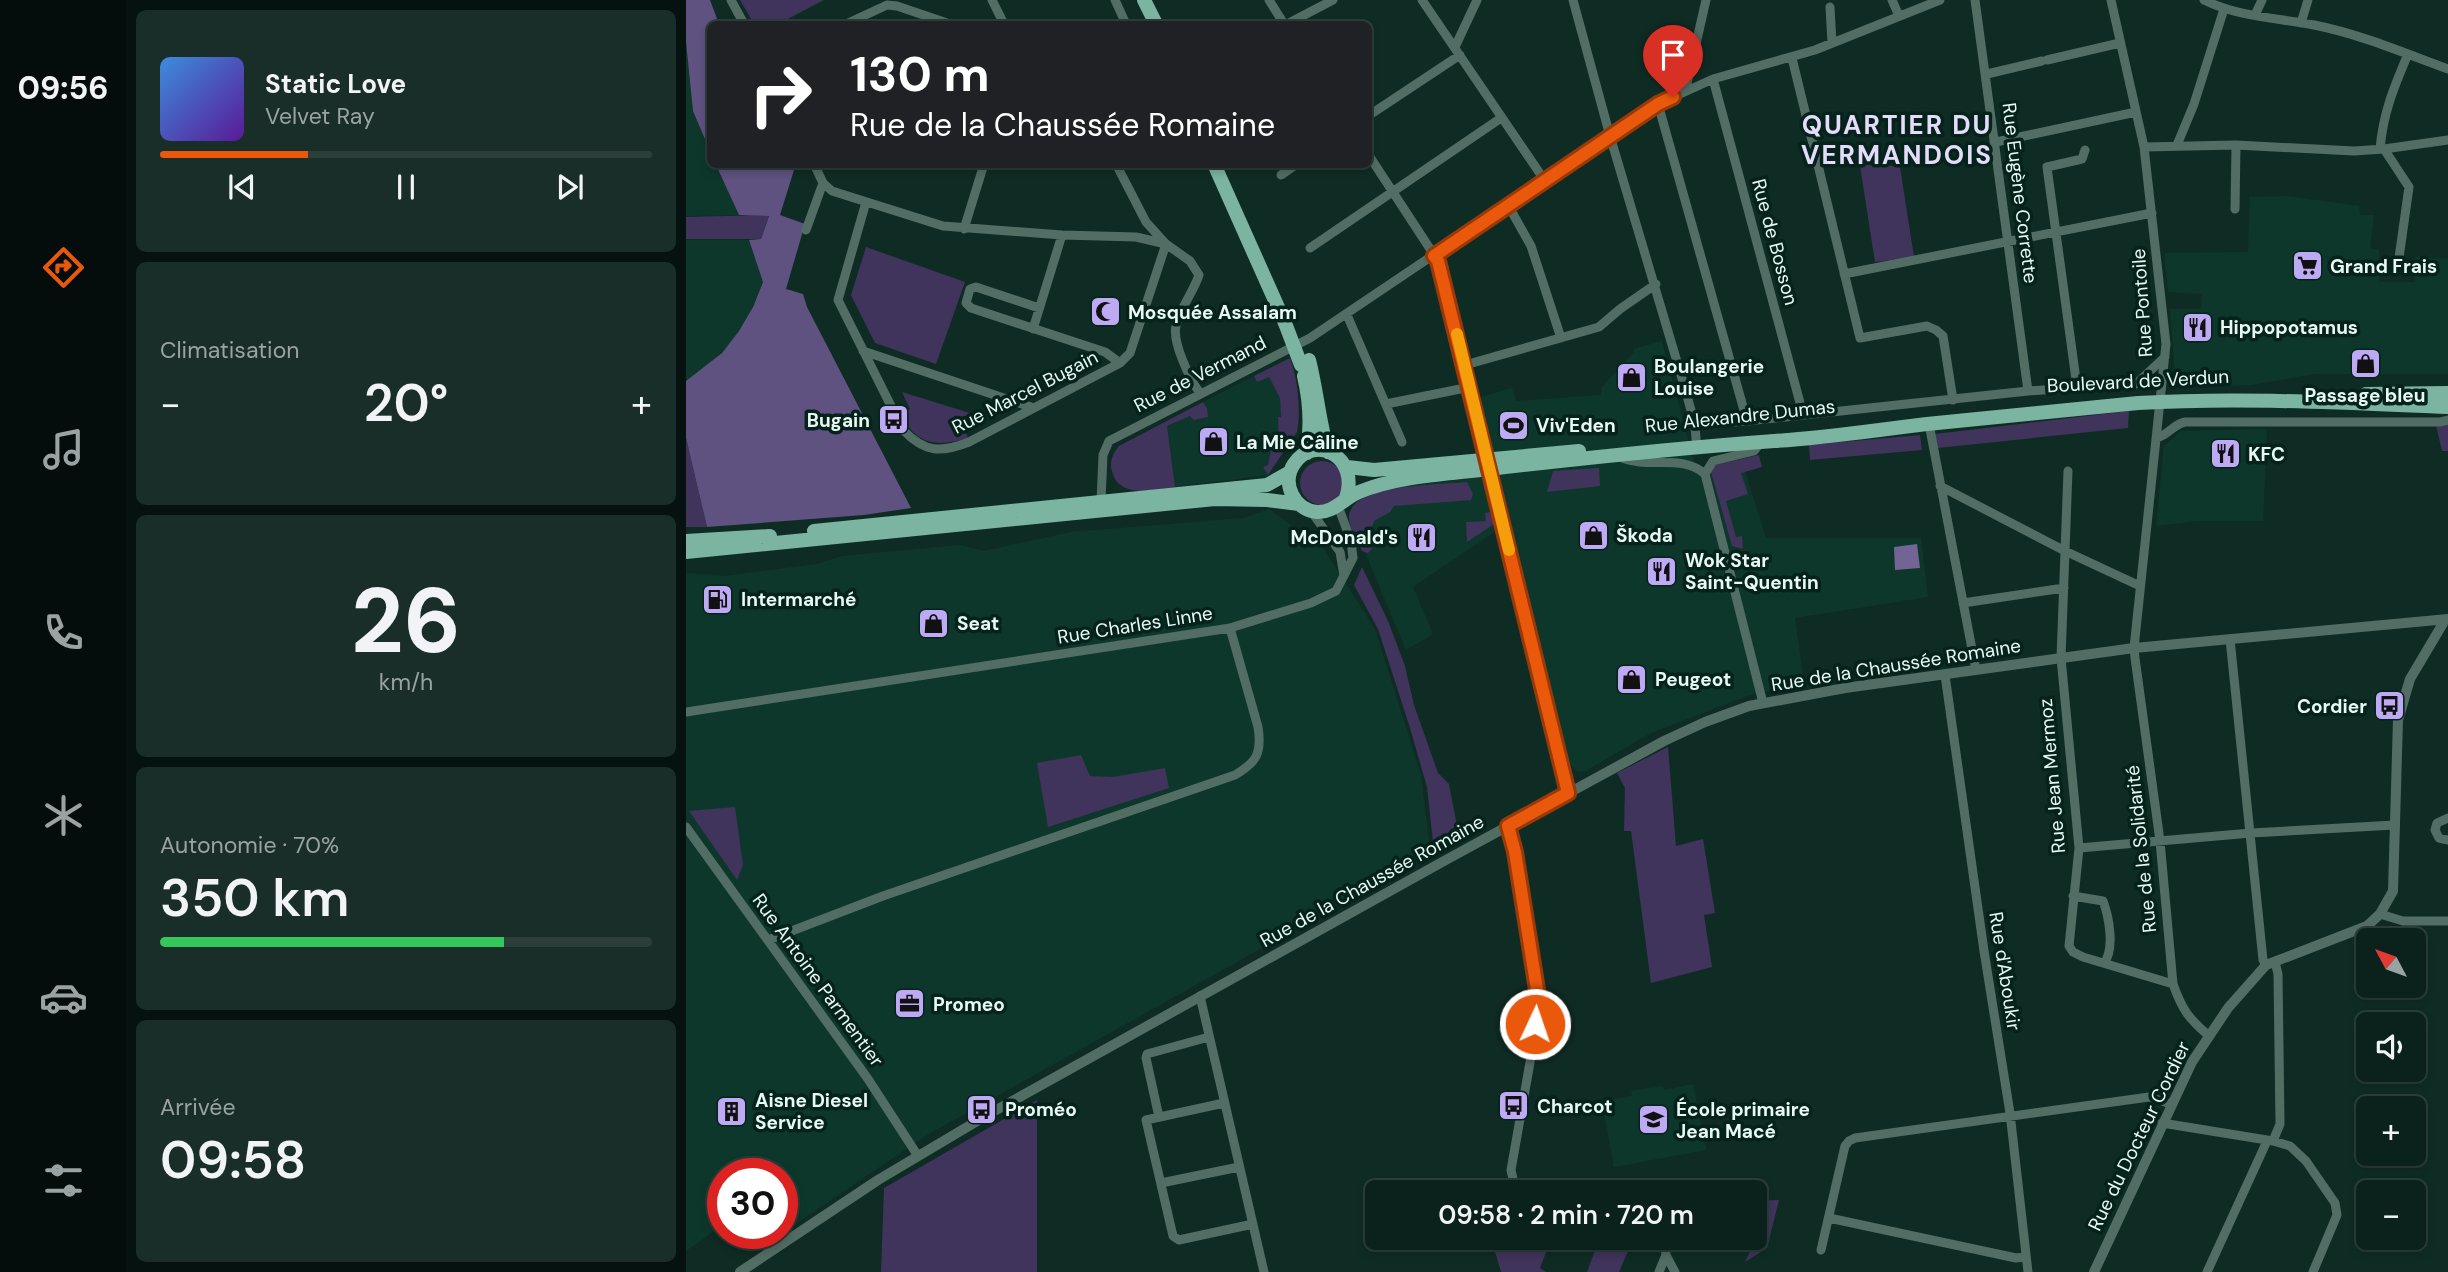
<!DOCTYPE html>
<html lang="fr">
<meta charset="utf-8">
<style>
:root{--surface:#0b211b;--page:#192e28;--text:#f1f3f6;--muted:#9aa3a3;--line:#2b3e3a;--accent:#ea580c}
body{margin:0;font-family:"DM Sans",sans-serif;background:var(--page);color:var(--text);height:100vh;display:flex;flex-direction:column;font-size:26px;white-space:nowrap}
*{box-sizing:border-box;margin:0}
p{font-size:23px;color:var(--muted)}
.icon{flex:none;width:38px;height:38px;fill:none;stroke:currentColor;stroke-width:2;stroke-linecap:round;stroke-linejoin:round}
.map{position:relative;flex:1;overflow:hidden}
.details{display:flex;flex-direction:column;gap:10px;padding:10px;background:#06120f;width:560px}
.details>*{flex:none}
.guide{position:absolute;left:21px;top:21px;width:665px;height:147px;border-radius:10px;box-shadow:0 4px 10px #0003,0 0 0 2px var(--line);background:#202124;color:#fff;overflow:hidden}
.needle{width:46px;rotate:311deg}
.buttons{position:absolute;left:1670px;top:928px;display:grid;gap:14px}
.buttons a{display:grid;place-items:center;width:70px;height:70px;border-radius:10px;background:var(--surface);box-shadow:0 4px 10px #0003,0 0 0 2px var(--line);font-size:35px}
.speed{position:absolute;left:21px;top:1158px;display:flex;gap:14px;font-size:35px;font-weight:700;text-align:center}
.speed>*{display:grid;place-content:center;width:91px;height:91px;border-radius:50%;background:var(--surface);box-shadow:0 4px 10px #0003,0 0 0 2px var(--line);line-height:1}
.speed .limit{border:10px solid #d22;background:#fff;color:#111}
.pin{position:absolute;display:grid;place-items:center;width:60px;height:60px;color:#fff;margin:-72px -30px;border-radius:50% 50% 50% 0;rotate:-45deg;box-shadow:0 0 7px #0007}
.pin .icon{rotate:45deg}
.me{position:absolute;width:77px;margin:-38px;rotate:3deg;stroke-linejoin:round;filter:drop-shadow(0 0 5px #0008)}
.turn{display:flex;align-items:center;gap:24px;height:147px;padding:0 28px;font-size:32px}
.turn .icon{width:91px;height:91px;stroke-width:2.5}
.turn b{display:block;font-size:49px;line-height:60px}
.big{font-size:52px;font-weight:600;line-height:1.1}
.details .tile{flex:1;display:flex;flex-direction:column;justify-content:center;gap:10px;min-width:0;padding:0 24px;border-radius:10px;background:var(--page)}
.details .dial{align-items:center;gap:0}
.dial b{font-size:91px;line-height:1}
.song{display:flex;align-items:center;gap:21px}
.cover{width:84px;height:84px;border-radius:10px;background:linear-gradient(135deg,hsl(210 70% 55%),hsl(270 70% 35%))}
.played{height:7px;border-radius:4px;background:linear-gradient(90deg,var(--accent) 30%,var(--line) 30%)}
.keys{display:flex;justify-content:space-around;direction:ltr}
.heat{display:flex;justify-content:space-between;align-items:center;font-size:38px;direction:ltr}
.charge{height:10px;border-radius:5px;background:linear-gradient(90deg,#34c759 70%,var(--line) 0)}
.trip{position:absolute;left:679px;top:1180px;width:402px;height:70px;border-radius:10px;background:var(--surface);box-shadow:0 4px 10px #0003,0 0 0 2px var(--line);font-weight:600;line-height:70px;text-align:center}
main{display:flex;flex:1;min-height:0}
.tab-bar{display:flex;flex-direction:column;width:126px;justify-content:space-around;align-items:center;background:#040d0b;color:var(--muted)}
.tab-bar .icon{width:49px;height:49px}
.tab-bar .on{color:var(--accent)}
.tab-bar b{font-size:32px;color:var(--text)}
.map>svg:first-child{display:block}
</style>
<main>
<nav class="tab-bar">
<b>09:56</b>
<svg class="icon on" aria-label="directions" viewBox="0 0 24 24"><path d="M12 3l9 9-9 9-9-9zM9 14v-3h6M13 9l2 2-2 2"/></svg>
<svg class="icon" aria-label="music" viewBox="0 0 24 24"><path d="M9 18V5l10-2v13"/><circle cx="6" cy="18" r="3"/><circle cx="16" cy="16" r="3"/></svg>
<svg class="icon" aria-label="phone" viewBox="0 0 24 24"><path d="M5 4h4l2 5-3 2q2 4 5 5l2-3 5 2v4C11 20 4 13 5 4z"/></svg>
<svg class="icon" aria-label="climate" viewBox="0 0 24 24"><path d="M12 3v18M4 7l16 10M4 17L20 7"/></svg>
<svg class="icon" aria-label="car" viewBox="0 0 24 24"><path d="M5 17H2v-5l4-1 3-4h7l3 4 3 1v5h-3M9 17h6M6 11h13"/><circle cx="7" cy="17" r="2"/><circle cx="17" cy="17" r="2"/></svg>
<svg class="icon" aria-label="filters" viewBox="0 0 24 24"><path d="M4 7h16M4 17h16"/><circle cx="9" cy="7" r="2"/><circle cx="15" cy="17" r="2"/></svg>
</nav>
<section class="details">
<div class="tile">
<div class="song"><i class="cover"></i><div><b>Static Love</b><p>Velvet Ray</p></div></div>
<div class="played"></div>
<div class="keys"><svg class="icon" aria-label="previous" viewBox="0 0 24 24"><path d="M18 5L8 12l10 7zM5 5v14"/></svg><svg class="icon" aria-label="pause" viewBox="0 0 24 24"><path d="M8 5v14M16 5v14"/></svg><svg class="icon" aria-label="next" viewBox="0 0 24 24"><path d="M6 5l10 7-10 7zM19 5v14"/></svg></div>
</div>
<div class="tile"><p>Climatisation</p>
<div class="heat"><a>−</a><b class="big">20°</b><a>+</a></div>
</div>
<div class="tile dial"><b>26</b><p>km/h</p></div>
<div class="tile"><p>Autonomie · 70%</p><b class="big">350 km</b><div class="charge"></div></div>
<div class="tile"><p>Arrivée</p><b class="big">09:58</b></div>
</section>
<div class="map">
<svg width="1762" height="1272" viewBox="0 0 1762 1272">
<rect width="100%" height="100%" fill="#0f2c24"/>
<path fill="#0e372c" d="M0 42 7 111 24 151V164L30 165 53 215 0 216Z
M1601 196 1673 206 1674 215H1688L1684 248 1693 250V282H1729V257L1762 259V374H1629L1565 385 1520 386H1501L1493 384 1489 378 1484 309H1515L1516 294 1482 292 1478 253 1562 252 1564 197Z
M0 240H63L77 281 61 320 45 342 26 362 0 381Z
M976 341 1011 474 1059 471 1080 538H1235L1242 597 1109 618 1118 684 1066 694 965 733 899 771 892 772 884 764 829 538 810 531 727 587 747 634 720 650 663 514 671 500 686 490 813 475 794 397 826 388 830 401 915 395V388L948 352V349Z
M568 376 571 382 583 376 594 398 596 417 592 418 593 442 585 449 582 465 577 467 582 475 489 487 481 426 521 408 517 402Z
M1581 429 1577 521H1511L1470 526 1478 446 1495 431Z
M583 509 638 549 689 629 735 775 744 849 721 867 241 1135 96 1233V1174H37V1225L0 1251V573L38 576 131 564 156 556 274 545 298 551 385 532 558 518Z
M1007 1084 1020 1150 928 1167 916 1101 946 1096 945 1091 977 1086 978 1090Z
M64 1234H95L73 1248Z"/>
<path fill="#40335c" d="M54 0H138L92 24H68Z
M1188 164 1214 167 1228 257 1189 262 1174 166Z
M83 215 75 239H0V217Z
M180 247 279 282 250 364 189 343 165 295Z
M604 358C612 379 615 411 611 432L582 475 577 467 582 465 585 449 593 442 592 417H595L594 398 583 377 571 382 568 376Z
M216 392 300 418 278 428 282 438C252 447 230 446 215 414L224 409Z
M517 402 521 408 522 417 508 420 504 416 481 426 489 487C468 489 433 500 426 471 423 462 427 453 433 446Z
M1443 411 1442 428 1252 448 1249 434Z
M1762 424V451H1756L1750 425Z
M1234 435 1236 450 1124 460 1123 445Z
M0 438 21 527H0Z
M1073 455 1076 467 1055 473 1062 494 1040 501 1050 537 1056 536 1057 549 1046 546 1025 472 1029 465Z
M614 483a22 22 0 1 1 44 0a22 22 0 1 1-44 0Z
M913 468 914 486 861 492 867 471Z
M781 482 787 494 785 500 708 506 704 512 688 521 684 535 686 549 682 553 676 551C672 541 662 527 663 516 667 483 756 485 781 482Z
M805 512 808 524 781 542 780 522 800 521 799 513Z
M676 567 702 621 719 666 728 705 752 773 763 784 773 837 748 851 741 787 724 728 692 629 668 585Z
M982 747 990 846 1017 839 1029 913 1018 915 1026 967 965 983 945 831H938L939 788 931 773Z
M395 755 404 776 427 777 479 768 483 788 362 827 351 763Z
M49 807 57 865 51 880 3 811Z
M351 1100V1272H195L198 1188Z
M1093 1200 1081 1248 1059 1262 1071 1236 1069 1201Z
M807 1237H866L854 1268 860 1272H815L808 1248Z
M914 1237H948L933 1272H901Z"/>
<path fill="#5f5180" d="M0 0H24L33 24H24V151L7 111 0 42Z
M30 165H105L108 170 94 215 119 224 100 289 117 294 121 307 225 508 178 515 21 527 0 438V381L36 353 53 331 67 307 77 282 63 240 75 239 83 216 53 215Z"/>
<path fill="#726495" d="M1231 544 1234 568 1209 570 1208 547Z"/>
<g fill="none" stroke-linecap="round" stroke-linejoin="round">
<path stroke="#526d64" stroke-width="9" d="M45 0 58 24
M306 0 318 24
M429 0 440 24
M583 0 598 24
M736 0 859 181
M887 0 924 136 1000 392 1009 425 1010 439
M1206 0 1213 16
M1289 0 1342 391
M1425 0 1458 147 1480 344 1448 648 1449 658 1474 841 1487 984C1496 1009 1502 1018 1522 1035
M1518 0C1552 17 1592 18 1628 25 1674 34 1718 53 1762 69
M1144 7 1146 43
M1569 15 1576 0
M1615 23 1622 0
M160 24 201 5 211 6 264 24
M601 24 647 0
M769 47 791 0
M1106 58 1174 338 1241 326 1250 330 1257 336 1267 400
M1361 60 1434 43
M1301 74 1356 61
M1027 79 1117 414
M1002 90 1001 83 1020 0
M972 104 1061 421
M682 116 774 55
M1310 142 1450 112
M1491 145 1508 104 1538 9
M1458 147 1550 145 1668 151 1698 149 1762 140
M1694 149C1697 113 1708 87 1722 54
M1698 149 1723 187 1712 265
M682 154 752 261 882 793
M128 164 137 183 146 191 257 226 376 235 450 237 480 244 504 261 513 275C507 293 493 310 490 326 486 342 504 380 514 393
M430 164 460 222 479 243
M595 175 611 164
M180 202 152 300 217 430C239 453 255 453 283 442L434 363 444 353 480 244
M822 205 845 246 875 338
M1549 209 1550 145
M278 229 298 164
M120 230 137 183
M624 248 815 118
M1158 274 1466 213
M353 308 290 287 284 289 280 303 285 308 419 352 434 363
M661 315 716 442
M347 329 376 235
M177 351 348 408
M779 365 913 327 934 309 970 284
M1391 387 1361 167 1396 159 1399 150
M700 404 784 387
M1243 424 1290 670
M1009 425 1061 421 1342 391 1450 384 1479 357
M1471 438C1482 435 1488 424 1499 422H1754L1762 420
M934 457C963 470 995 453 1019 474
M1382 471 1375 658 1393 848 1383 946 1387 952 1397 957 1487 984
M1019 474 1077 703
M1019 474 1027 461 1068 451 1075 442
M1254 486 1379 551 1454 586
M415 501 417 455 423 441 624 338 972 104 1027 79 1129 50 1254 0
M625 511 654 552 658 576
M1277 603 1378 588
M1544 639 1577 960 1580 965
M1259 675 1298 951 1324 1113 1342 1272
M0 712 544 628 625 603 650 591 667 558 665 541 652 506
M1762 818 1751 823 1749 830 1753 838 1762 840
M822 826 830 858 852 997 846 1051 825 1170 829 1188 834 1192
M0 827 182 1079 232 1156
M1393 848 1565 833 1709 825
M1387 896 1417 901C1423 917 1429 949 1418 963
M1694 914 1717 921H1762
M82 940 197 896 549 775C571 762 576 753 572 727L544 628
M514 996 578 1272
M538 1103 460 1120 487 1236 493 1240 567 1224
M473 1117 460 1058 461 1054 523 1037
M1476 1123 1587 1141 1604 1146 1620 1161 1649 1203 1651 1215 1627 1272
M1587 1141 1594 1124 1592 974 1589 962
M475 1183 553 1167
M1143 1218 1330 1258 1339 1257
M978 1237 980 1255 989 1272
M1135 1250 1159 1146 1163 1141 1169 1138 1463 1097 1485 1104
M973 1272 980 1255
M1521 1272 1581 1141"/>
<path stroke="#526d64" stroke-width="10" d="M54 1272 192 1180 303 1114 758 861 978 741 1019 722 1063 706 1159 688 1448 648 1762 619
M1408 1272 1506 1062 1542 1008 1580 965 1681 926 1694 914 1707 891 1712 720 1724 679 1759 620"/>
<path stroke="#7cb4a2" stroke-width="14" d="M458 0 470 24
M528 164 599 323
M623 360C631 391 633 422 642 452
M618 376C624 401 625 428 621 453
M1680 394 1762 393
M661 467 688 470 893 451
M660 498C674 457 629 433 608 464 595 483 608 510 631 512 648 513 658 498 673 492 712 476 761 474 803 469 898 458 993 448 1088 441 1139 438 1190 430 1241 424 1311 417 1382 410 1452 403 1555 397 1659 403 1762 407
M128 531 581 485 604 472
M0 541 84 536
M0 552 529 499 581 500 613 504"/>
<path stroke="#7cb4a2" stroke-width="14" d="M599 323 615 365"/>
</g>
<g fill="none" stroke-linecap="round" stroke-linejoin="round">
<defs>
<path id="route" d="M849 1024 852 996 829 852 822 826 882 793 752 261 748 256 972 104 987 97"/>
</defs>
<use href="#route" stroke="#983908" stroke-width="18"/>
<use href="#route" stroke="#ea580c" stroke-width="12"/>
<path stroke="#f59e0b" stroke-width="12" d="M771 334 823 550"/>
</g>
<defs>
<symbol id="supermarket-square" viewBox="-11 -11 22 22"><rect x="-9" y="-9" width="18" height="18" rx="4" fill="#bea9f4" stroke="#05231b"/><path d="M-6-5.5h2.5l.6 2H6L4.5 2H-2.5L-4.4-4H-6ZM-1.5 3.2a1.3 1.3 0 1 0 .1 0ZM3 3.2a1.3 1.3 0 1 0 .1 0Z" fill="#111"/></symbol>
<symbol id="mosque-square" viewBox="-11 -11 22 22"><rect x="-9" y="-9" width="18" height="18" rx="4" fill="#bea9f4" stroke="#05231b"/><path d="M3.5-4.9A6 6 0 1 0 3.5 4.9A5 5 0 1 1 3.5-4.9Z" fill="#111"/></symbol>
<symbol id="restaurant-square" viewBox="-11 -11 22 22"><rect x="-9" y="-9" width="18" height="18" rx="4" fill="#bea9f4" stroke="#05231b"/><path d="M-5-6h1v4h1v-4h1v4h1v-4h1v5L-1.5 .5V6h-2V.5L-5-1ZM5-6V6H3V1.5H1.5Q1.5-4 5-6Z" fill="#111"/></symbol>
<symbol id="shop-square" viewBox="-11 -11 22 22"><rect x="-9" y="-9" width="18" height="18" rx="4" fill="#bea9f4" stroke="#05231b"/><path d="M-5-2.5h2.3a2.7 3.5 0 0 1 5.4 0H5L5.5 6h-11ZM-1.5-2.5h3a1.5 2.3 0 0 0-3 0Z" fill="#111"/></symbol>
<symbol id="bus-square" viewBox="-11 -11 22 22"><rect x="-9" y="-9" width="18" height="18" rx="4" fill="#bea9f4" stroke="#05231b"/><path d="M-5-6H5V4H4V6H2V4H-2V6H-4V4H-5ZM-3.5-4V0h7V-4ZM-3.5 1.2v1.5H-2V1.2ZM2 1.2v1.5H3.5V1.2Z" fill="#111"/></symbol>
<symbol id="stadium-square" viewBox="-11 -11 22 22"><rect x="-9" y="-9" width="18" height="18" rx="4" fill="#bea9f4" stroke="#05231b"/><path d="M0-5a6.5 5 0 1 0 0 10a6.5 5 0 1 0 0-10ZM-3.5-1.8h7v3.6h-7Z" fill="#111"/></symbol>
<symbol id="fuel-square" viewBox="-11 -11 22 22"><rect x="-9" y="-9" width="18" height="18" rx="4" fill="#bea9f4" stroke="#05231b"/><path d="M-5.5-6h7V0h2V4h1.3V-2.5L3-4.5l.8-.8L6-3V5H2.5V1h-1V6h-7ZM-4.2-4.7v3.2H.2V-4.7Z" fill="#111"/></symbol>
<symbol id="office-square" viewBox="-11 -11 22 22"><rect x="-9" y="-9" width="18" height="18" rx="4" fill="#bea9f4" stroke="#05231b"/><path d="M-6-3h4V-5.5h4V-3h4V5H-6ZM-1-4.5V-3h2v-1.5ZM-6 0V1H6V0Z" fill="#111"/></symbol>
<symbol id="building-square" viewBox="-11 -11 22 22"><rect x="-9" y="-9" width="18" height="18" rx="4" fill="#bea9f4" stroke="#05231b"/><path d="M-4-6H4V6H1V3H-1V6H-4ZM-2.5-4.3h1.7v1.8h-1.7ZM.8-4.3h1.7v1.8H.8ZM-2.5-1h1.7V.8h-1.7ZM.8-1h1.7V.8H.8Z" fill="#111"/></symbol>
<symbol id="school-square" viewBox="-11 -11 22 22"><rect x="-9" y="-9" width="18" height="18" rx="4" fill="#bea9f4" stroke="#05231b"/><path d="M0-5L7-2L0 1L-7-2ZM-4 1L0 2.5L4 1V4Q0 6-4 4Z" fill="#111"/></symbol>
</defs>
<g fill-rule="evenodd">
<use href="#supermarket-square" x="1604" y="248" width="35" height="35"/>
<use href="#mosque-square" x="402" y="294" width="35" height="35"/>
<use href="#restaurant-square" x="1494" y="310" width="35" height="35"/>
<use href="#shop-square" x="1662" y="346" width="35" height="35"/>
<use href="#shop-square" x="928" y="360" width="35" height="35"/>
<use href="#bus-square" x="190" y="402" width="35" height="35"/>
<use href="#stadium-square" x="810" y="408" width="35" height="35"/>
<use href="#shop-square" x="510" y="424" width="35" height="35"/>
<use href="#restaurant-square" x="1522" y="436" width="35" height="35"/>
<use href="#shop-square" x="890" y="518" width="35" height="35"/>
<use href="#restaurant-square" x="718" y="520" width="35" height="35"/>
<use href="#restaurant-square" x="958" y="554" width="35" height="35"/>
<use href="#fuel-square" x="14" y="582" width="35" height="35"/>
<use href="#shop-square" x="230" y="606" width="35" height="35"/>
<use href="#shop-square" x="928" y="662" width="35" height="35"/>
<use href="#bus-square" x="1686" y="688" width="35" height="35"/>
<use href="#office-square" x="206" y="986" width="35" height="35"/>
<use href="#bus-square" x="810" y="1088" width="35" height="35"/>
<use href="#bus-square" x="278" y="1092" width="35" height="35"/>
<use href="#building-square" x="28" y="1094" width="35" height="35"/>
<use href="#school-square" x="950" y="1102" width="35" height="35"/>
</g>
<g text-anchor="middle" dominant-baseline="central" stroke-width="7" stroke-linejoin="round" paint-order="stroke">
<g font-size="19" fill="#e8f9f3" stroke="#05231b">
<text transform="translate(1334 193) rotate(83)">Rue Eugène Corrette</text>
<text transform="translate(1089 242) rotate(75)">Rue de Bosson</text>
<text transform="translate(1456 303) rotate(-94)">Rue Pontoile</text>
<text transform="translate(514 374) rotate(-27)">Rue de Vermand</text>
<text transform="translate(1452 381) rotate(-3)">Boulevard de Verdun</text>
<text transform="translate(339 392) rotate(-27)">Rue Marcel Bugain</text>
<text transform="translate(1054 416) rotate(-6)">Rue Alexandre Dumas</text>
<text transform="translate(449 625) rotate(-9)">Rue Charles Linne</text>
<text transform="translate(1210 665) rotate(-9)">Rue de la Chaussée Romaine</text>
<text transform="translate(1366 776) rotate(-95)">Rue Jean Mermoz</text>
<text transform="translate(1455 849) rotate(-96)">Rue de la Solidarité</text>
<text transform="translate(686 881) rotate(-29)">Rue de la Chaussée Romaine</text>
<text transform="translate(1319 971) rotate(81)">Rue d'Aboukir</text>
<text transform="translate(132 980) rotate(54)">Rue Antoine Parmentier</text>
<text transform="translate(1453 1136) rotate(-64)">Rue du Docteur Cordier</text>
</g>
<g font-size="19" font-weight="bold" fill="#e8f9f3" stroke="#05231b" text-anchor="start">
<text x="1644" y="266">Grand Frais</text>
<text x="442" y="312">Mosquée Assalam</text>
<text x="1534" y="327">Hippopotamus</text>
<text x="968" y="366">Boulangerie<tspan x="968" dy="22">Louise</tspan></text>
<text x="1679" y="395" text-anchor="middle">Passage bleu</text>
<text x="184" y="420" text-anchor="end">Bugain</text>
<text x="850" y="425">Viv'Eden</text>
<text x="550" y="442">La Mie Câline</text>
<text x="1562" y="454">KFC</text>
<text x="930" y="535">Škoda</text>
<text x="712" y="537" text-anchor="end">McDonald's</text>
<text x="999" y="560">Wok Star<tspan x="999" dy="22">Saint-Quentin</tspan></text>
<text x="55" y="599">Intermarché</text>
<text x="271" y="623">Seat</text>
<text x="969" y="679">Peugeot</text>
<text x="1681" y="706" text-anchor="end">Cordier</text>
<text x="247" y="1004">Promeo</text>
<text x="69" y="1100">Aisne Diesel<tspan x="69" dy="22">Service</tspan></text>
<text x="851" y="1106">Charcot</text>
<text x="319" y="1109">Proméo</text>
<text x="990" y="1109">École primaire<tspan x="990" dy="22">Jean Macé</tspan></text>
</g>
<g font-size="26" font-weight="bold" letter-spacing="2" fill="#e4dcfa" stroke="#05231b">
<text x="1211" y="125">QUARTIER DU<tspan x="1211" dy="30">VERMANDOIS</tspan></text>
</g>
</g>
</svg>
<div class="buttons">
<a><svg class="needle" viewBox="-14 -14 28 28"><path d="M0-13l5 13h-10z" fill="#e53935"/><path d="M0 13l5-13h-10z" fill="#9aa3a3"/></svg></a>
<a><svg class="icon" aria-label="sound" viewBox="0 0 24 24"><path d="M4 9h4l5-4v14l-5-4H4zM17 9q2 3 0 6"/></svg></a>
<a>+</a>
<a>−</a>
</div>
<div class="speed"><div class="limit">30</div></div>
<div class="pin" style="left:987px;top:97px;background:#d93025"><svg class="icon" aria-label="arrive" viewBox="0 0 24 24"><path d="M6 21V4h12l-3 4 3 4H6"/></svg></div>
<svg class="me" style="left:849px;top:1024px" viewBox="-20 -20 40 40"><circle r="17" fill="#ea580c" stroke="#fff" stroke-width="3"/><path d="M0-11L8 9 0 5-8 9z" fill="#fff"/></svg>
<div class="trip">09:58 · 2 min · 720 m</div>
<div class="guide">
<div class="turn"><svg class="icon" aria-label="right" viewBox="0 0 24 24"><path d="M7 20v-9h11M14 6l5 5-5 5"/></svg><div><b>130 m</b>Rue de la Chaussée Romaine</div></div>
</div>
</div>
</main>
